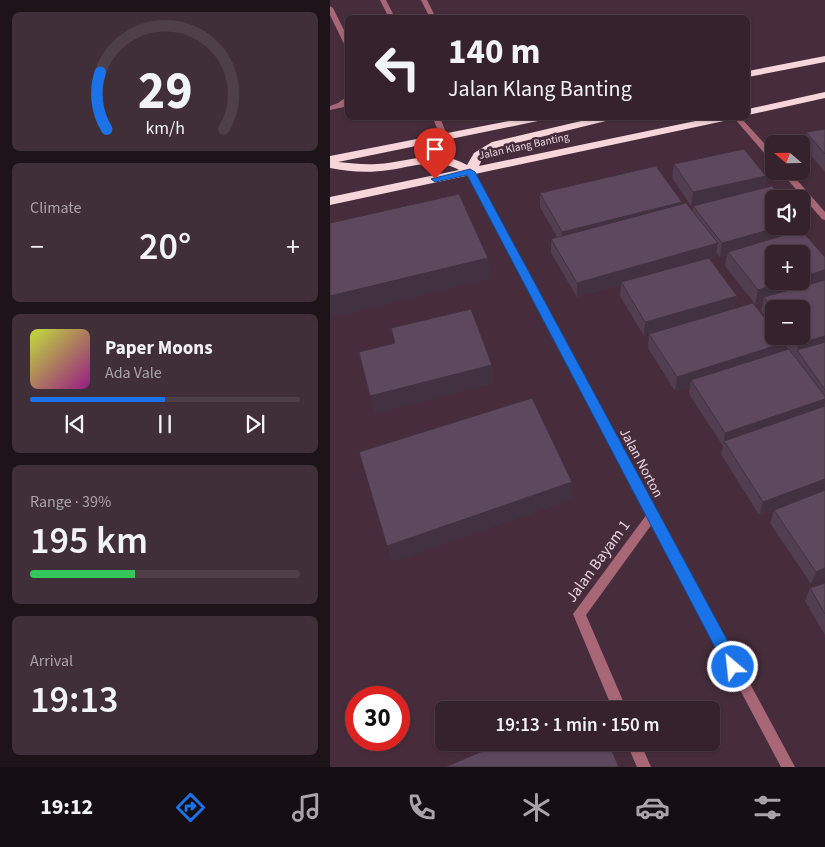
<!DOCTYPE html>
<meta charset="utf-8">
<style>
:root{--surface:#35222c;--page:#402f38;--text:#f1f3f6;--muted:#aaa4a9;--line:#4f3f48;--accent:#1a73e8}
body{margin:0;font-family:"Source Sans 3",sans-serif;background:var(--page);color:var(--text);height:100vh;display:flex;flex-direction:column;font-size:19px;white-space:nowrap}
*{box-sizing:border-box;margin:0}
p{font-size:16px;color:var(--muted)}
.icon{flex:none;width:28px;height:28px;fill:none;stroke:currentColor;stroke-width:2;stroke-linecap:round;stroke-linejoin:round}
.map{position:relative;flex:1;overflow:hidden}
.details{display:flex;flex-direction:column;gap:12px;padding:12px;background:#1d1318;width:330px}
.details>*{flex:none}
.banner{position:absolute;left:15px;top:15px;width:405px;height:105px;border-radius:8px;box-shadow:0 1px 4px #0004,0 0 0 1px var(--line);background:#35222c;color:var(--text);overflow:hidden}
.needle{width:32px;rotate:290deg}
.tools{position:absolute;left:435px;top:135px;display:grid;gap:10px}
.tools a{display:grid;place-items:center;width:45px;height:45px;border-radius:8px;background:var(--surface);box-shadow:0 1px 4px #0004,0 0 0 1px var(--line);font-size:25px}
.speed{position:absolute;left:15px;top:686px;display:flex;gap:10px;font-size:25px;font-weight:700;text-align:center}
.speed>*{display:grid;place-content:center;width:65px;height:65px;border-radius:50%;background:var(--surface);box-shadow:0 1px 4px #0004,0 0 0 1px var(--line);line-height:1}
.speed .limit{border:8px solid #d22;background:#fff;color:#111}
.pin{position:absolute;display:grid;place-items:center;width:42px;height:42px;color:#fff;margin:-51px -21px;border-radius:50% 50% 50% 0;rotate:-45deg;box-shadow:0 0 5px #0007}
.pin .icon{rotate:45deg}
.me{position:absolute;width:55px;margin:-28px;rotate:332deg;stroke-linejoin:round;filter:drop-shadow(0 0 4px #0008)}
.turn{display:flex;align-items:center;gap:18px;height:105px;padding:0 20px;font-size:22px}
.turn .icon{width:65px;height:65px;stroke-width:2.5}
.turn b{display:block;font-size:35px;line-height:42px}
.big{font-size:38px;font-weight:600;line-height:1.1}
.details .tile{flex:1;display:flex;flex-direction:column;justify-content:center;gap:8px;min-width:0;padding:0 18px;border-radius:8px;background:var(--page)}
.details .dial{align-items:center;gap:0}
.dial svg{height:130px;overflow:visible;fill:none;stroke:var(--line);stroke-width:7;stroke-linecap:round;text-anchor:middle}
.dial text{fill:var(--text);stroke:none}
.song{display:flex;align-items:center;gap:15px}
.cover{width:60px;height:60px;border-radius:8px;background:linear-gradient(135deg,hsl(70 70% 55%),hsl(310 70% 35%))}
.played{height:5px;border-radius:2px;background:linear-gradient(90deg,var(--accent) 50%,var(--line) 50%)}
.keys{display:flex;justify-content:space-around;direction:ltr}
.heat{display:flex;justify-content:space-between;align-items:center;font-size:28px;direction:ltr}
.charge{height:8px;border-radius:4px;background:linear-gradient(90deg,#34c759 39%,var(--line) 0)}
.trip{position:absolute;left:105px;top:701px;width:285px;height:50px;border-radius:8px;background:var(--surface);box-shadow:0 1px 4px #0004,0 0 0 1px var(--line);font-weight:600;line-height:50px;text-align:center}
.menu{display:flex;height:80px;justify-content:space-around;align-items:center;background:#150e12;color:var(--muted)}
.menu .icon{width:35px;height:35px}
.menu .current{color:var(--accent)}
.menu b{font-size:22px;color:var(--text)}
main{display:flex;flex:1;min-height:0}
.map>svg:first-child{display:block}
</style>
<main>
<section class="details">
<div class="tile dial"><svg viewBox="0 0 100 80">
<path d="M14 69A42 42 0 1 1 86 69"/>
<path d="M14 69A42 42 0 0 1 10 34" stroke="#1a73e8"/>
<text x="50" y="56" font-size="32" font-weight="700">29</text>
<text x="50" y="72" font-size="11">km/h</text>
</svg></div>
<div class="tile"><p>Climate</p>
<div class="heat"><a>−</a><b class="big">20°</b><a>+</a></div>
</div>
<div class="tile">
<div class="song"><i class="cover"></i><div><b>Paper Moons</b><p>Ada Vale</p></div></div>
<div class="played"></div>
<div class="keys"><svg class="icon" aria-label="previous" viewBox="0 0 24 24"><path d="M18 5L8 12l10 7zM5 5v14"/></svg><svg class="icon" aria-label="pause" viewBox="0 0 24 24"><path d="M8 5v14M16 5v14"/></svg><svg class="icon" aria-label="next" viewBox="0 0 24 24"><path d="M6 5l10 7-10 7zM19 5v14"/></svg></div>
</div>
<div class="tile"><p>Range · 39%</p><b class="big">195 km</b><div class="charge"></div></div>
<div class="tile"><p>Arrival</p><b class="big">19:13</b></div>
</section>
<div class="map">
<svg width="495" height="767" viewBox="0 0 495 767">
<rect width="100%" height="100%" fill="#472d3b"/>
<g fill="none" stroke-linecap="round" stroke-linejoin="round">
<path fill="#a86777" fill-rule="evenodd" d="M50 0H56L65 18H59Z
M91 0H97L106 18H100Z
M0 6 3 8 18 38V48L15 46 0 15Z
M15 98H18V104L14 107 0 110V106L8 103Z
M103 118H110L118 137 117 139H111L110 137Z"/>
<path fill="#a86777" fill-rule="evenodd" d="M404 118H411L444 154V161H441Z
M137 170H140L144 172 465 767H451L322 524 256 615 297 710H283L243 614 317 514 136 172Z
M450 171H459L495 212V220L492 219Z
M296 742H310L321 767H307Z"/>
<path fill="#f6d5db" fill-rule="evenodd" d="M495 56V62L418 77V71Z
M495 92V98L418 115V109Z
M194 118H214L208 121 8 162C21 163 34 165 47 164 77 162 109 148 137 165L144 153 162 142 264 118H282L280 120 170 147 153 157 149 166 380 118H400L394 121 0 205V197L129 170C107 157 82 167 59 170 40 173 19 172 0 168V156Z"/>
</g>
<path fill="#513e50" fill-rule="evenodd" d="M495 129V172L473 146 476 132Z
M344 164 436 176 434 188 473 221 471 231 495 257V578L481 584 440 523 444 510 466 501 429 515 391 454 393 446 359 394 360 386 345 391 318 348 319 334 314 336 290 296 291 285 247 297 221 253V239L227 237 210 207V193L352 202V203L363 211V206L377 203 361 206 342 178ZM386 253 390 257 397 255 395 266 425 304 433 302 431 311 444 329V309L471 336H449L459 350 452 351 454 343 404 309 407 296 380 259 386 257Z
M495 583V635L475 601 480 588Z"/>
<path fill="#423241" d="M436 176 434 190 361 206 363 192Z
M352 202 351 216 232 246V232Z
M471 221H473L470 235 398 252 397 255 390 257 392 243 453 226H471Z
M388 243 386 257 292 284 291 282V285L247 297V283Z
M158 258 160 279 0 319V296Z
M495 270V282L434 297 433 302 425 304 428 290 457 281H471V277Z
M407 296 404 310 314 336 315 322Z
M495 336V349L467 350 468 344Z
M454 343 450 357 361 380 360 386 345 391 347 377Z
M162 365 164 383 45 414 40 396Z
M495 399V403L492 412 394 441 393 446 395 433Z
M495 479V491L429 515 433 502Z
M242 482 243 499 63 562 57 546Z
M495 568V578L481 584 486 572Z"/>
<path fill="#5e485d" stroke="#423241" d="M495 129V154L476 132Z
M414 149 436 176 363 192 344 164Z
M326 166 352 202 232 232 210 193Z
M442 186 454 199H444V226H453L392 243 363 206Z
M129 194 158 258 0 296V223Z
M356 203 388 243 247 283 221 239Z
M471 230 495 257V270L471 277V254H444V281H457L428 290 398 252Z
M379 258 407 296 315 322 291 282Z
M495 280V336L468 344 463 336H471V309H444V310L434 297Z
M423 303 444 330V336H448L454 343 347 377 319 334Z
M141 309 162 365 40 396 29 352 65 343 61 328Z
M495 342V390L467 350Z
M459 349 495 396V399L395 433 361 380Z
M202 398 242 482 57 546 29 452Z
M495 406V479L433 502 394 441Z
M495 490V568L486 572 444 510Z
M495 583V614L480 588Z
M263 706 265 710H252Z
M174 742H278L289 767H115Z"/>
<path fill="#1a73e8" stroke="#114b97" d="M140 169 145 172 409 662 411 667 409 672 403 674 398 672 137 175 105 182 101 179Z"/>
<g text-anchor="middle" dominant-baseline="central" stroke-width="5" stroke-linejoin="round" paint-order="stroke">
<g font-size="11" fill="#e7d6de" stroke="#472d3b">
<text transform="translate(194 146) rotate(-12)">Jalan Klang Banting</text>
</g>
<g font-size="14" fill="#e7d6de" stroke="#472d3b">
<text transform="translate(311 463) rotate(62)">Jalan Norton</text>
</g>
<g font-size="16" fill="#e7d6de" stroke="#472d3b">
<text transform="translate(268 561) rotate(-54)">Jalan Bayam 1</text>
</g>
</g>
</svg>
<div class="tools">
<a><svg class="needle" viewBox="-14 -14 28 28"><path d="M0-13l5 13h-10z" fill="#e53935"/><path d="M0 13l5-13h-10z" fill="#aaa4a9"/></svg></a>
<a><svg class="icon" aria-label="sound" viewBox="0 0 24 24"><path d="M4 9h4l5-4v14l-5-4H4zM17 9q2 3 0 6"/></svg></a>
<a>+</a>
<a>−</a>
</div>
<div class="speed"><div class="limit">30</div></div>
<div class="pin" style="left:105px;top:179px;background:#d93025"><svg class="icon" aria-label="arrive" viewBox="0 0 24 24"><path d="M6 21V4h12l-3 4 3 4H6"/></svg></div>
<svg class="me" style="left:403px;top:667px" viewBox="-20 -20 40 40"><circle r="17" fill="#1a73e8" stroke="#fff" stroke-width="3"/><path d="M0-11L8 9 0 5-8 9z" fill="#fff"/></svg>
<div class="trip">19:13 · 1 min · 150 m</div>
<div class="banner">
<div class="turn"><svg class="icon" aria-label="left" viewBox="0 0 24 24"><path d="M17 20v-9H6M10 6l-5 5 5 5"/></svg><div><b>140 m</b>Jalan Klang Banting</div></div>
</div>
</div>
</main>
<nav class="menu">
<b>19:12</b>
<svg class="icon current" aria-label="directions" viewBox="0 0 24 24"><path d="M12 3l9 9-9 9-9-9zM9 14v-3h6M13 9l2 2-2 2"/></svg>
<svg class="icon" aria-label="music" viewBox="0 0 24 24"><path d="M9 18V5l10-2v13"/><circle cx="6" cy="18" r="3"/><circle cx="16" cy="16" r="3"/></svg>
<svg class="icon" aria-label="phone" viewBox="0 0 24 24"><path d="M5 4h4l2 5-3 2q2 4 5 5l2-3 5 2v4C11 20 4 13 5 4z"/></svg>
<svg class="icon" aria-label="climate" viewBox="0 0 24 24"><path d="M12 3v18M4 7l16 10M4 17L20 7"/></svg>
<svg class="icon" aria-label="car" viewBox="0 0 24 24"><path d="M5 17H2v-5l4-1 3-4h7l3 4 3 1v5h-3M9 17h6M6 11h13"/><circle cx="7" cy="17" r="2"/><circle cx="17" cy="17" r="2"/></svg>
<svg class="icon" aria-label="filters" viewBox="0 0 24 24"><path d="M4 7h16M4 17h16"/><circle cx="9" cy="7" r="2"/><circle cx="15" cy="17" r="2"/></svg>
</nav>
